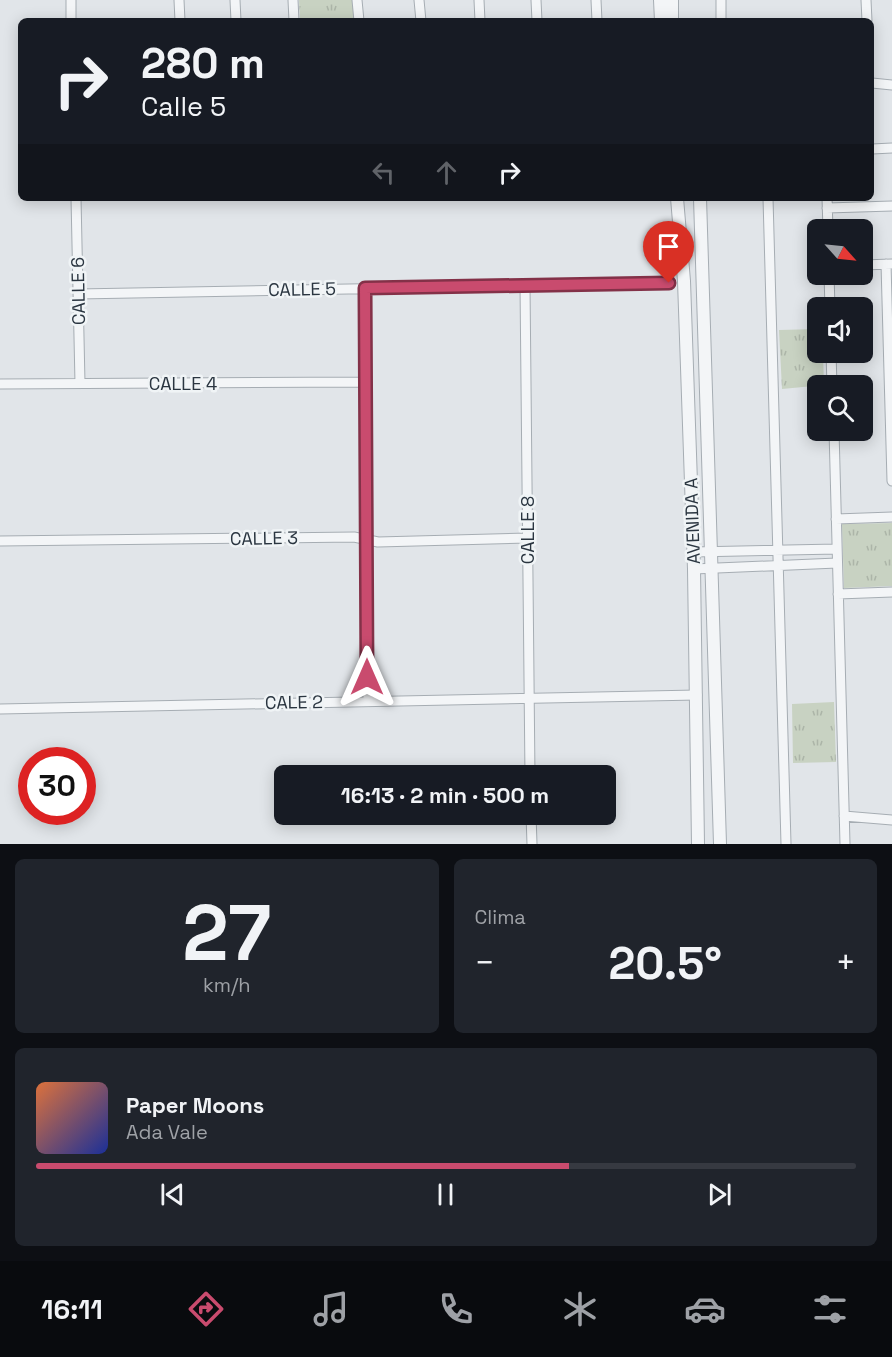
<!DOCTYPE html>
<html lang="es">
<meta charset="utf-8">
<style>
:root{--surface:#171b24;--page:#20242c;--text:#f1f3f6;--muted:#9ea1a6;--line:#363941;--accent:#c94b6e}
body{margin:0;font-family:"Space Grotesk",sans-serif;background:var(--page);color:var(--text);height:100vh;display:flex;flex-direction:column;font-size:22px;white-space:nowrap}
*{box-sizing:border-box;margin:0}
p{font-size:20px;color:var(--muted)}
.icon{flex:none;width:33px;height:33px;fill:none;stroke:currentColor;stroke-width:2;stroke-linecap:round;stroke-linejoin:round}
.map{position:relative;height:844px;overflow:hidden}
.drawer{display:flex;flex-direction:column;gap:15px;padding:15px;background:#0d0f14;flex:1}
.drawer>*{flex:none}
.hud{position:absolute;left:18px;top:18px;width:856px;height:183px;border-radius:9px;box-shadow:0 3px 15px #0003;background:#171b24;color:var(--text);overflow:hidden}
.needle{width:39px;rotate:117deg}
.fabs{position:absolute;left:807px;top:219px;display:grid;gap:12px}
.fabs a{display:grid;place-items:center;width:66px;height:66px;border-radius:9px;background:var(--surface);box-shadow:0 3px 15px #0003;font-size:30px}
.speed{position:absolute;left:18px;top:747px;display:flex;gap:12px;font-size:30px;font-weight:700;text-align:center}
.speed>*{display:grid;place-content:center;width:78px;height:78px;border-radius:50%;background:var(--surface);box-shadow:0 3px 15px #0003;line-height:1}
.speed .limit{border:9px solid #d22;background:#fff;color:#111}
.pin{position:absolute;display:grid;place-items:center;width:51px;height:51px;color:#fff;margin:-62px -26px;border-radius:50% 50% 50% 0;rotate:-45deg;box-shadow:0 0 6px #0007}
.pin .icon{rotate:45deg}
.me{position:absolute;width:66px;margin:-33px;rotate:0deg;stroke-linejoin:round;filter:drop-shadow(0 0 4px #0008)}
.turn{display:flex;align-items:center;gap:21px;height:126px;padding:0 24px;font-size:27px}
.turn .icon{width:78px;height:78px;stroke-width:2.5}
.turn b{display:block;font-size:42px;line-height:51px}
.lanes{display:flex;align-items:center;height:57px;padding:0 24px;background:#0003;justify-content:center;gap:30px;direction:ltr}
.lanes .off{opacity:.35}
.big{font-size:45px;font-weight:600;line-height:1.1}
.drawer .card{flex:1;display:flex;flex-direction:column;justify-content:center;gap:9px;min-width:0;padding:0 21px;border-radius:9px;background:var(--page)}
.drawer .dial{align-items:center;gap:0}
.dial b{font-size:78px;line-height:1}
.song{display:flex;align-items:center;gap:18px}
.cover{width:72px;height:72px;border-radius:9px;background:linear-gradient(135deg,hsl(20 70% 55%),hsl(230 70% 35%))}
.played{height:6px;border-radius:3px;background:linear-gradient(90deg,var(--accent) 65%,var(--line) 65%)}
.keys{display:flex;justify-content:space-around;direction:ltr}
.heat{display:flex;justify-content:space-between;align-items:center;font-size:33px;direction:ltr}
.drawer .tiles{flex:1;display:grid;gap:15px;grid-template-columns:1fr 1fr}
.card:last-child{grid-column:span 2}
.trip{position:absolute;left:274px;top:765px;width:342px;height:60px;border-radius:9px;background:var(--surface);box-shadow:0 3px 15px #0003;font-weight:600;line-height:60px;text-align:center}
.dock{display:flex;height:96px;justify-content:space-around;align-items:center;background:#090b0e;color:var(--muted)}
.dock .icon{width:42px;height:42px}
.dock .selected{color:var(--accent)}
.dock b{font-size:27px;color:var(--text)}
.map>svg:first-child{display:block}
</style>
<div class="map">
<svg width="892" height="844" viewBox="0 0 892 844">
<defs>
<pattern id="park-tufts" width="24" height="20" patternUnits="userSpaceOnUse" patternTransform="scale(1.5)"><rect width="24" height="20" fill="#c8d2c2"/><path d="M3 7l-1-3M5 7V3M7 7l1-3M15 17l-1-3M17 17v-4M19 17l1-3" fill="none" stroke="#acb5a8"/></pattern>
</defs>
<rect width="100%" height="100%" fill="#e1e5e9"/>
<path fill="url(#park-tufts)" d="M299 0H353L355 21H300Z
M817 329 818 352 823 353 824 385 782 389 779 330Z
M892 523V586L844 588 842 524Z
M834 702 836 762 793 763 792 704Z"/>
<g fill="none" stroke-linecap="round" stroke-linejoin="round">
<defs>
<path id="minor" d="M71 0V21
M179 0 180 21
M235 0 236 21
M293 0 294 21
M357 0 359 21
M419 0 421 21
M479 0 480 21
M536 0 537 21
M596 0 597 21
M721 0V21
M866 0 867 21
M872 83 892 85
M872 149 892 148
M76 198 80 383
M768 198 786 844
M827 198 828 230
M827 208 892 206
M886 264 892 481
M862 265 892 264
M829 274 830 308
M525 285 530 776
M365 288 368 700
M78 294 669 283
M831 352 832 386
M0 384 365 382
M834 430 845 844
M836 519 892 517
M0 541 354 537 378 542 527 538
M693 552 837 549
M694 569 837 563
M838 594 892 592
M0 709 697 695
M531 814 532 844
M844 816 892 820"/>
<path id="tertiary" d="M660 0 661 21
M672 0V21
M677 198 684 281 694 569 698 844
M700 198 720 844"/>
</defs>
<use href="#minor" stroke="#a6adb3" stroke-width="11"/>
<use href="#tertiary" stroke="#a6adb3" stroke-width="14"/>
<use href="#minor" stroke="#f3f5f7" stroke-width="9"/>
<use href="#tertiary" stroke="#f3f5f7" stroke-width="12"/>
</g>
<g fill="none" stroke-linecap="round" stroke-linejoin="round">
<defs>
<path id="route" d="M367 677 365 288 669 283"/>
</defs>
<use href="#route" stroke="#833148" stroke-width="15"/>
<use href="#route" stroke="#c94b6e" stroke-width="10"/>
</g>
<g text-anchor="middle" dominant-baseline="central" stroke-width="5" stroke-linejoin="round" paint-order="stroke">
<g font-size="18" fill="#2a3540" stroke="#f0f4f6">
<text transform="translate(302 289) rotate(-1)">CALLE 5</text>
<text transform="translate(78 291) rotate(-91)">CALLE 6</text>
<text x="183" y="383">CALLE 4</text>
<text transform="translate(692 521) rotate(-92)">AVENIDA A</text>
<text transform="translate(527 530) rotate(-90)">CALLE 8</text>
<text transform="translate(264 538) rotate(-1)">CALLE 3</text>
<text transform="translate(294 702) rotate(-1)">CALE 2</text>
</g>
</g>
</svg>
<div class="fabs">
<a><svg class="needle" viewBox="-14 -14 28 28"><path d="M0-13l5 13h-10z" fill="#e53935"/><path d="M0 13l5-13h-10z" fill="#9ea1a6"/></svg></a>
<a><svg class="icon" aria-label="sound" viewBox="0 0 24 24"><path d="M4 9h4l5-4v14l-5-4H4zM17 9q2 3 0 6"/></svg></a>
<a><svg class="icon" aria-label="search" viewBox="0 0 24 24"><circle cx="10" cy="10" r="6"/><path d="M15 15l6 6"/></svg></a>
</div>
<div class="speed"><div class="limit">30</div></div>
<div class="pin" style="left:669px;top:283px;background:#d93025"><svg class="icon" aria-label="arrive" viewBox="0 0 24 24"><path d="M6 21V4h12l-3 4 3 4H6"/></svg></div>
<svg class="me" style="left:367px;top:677px" viewBox="-20 -20 40 40"><path d="M0-17L14 15 0 8-14 15z" fill="#c94b6e" stroke="#fff" stroke-width="4"/></svg>
<div class="trip">16:13 · 2 min · 500 m</div>
<div class="hud">
<div class="turn"><svg class="icon" aria-label="right" viewBox="0 0 24 24"><path d="M7 20v-9h11M14 6l5 5-5 5"/></svg><div><b>280 m</b>Calle 5</div></div>
<div class="lanes"><svg class="icon off" aria-label="left" viewBox="0 0 24 24"><path d="M17 20v-9H6M10 6l-5 5 5 5"/></svg><svg class="icon off" aria-label="ahead" viewBox="0 0 24 24"><path d="M12 20V5M6 11l6-6 6 6"/></svg><svg class="icon" aria-label="right" viewBox="0 0 24 24"><path d="M7 20v-9h11M14 6l5 5-5 5"/></svg></div>
</div>
</div>
<section class="drawer">
<div class="tiles">
<div class="card dial"><b>27</b><p>km/h</p></div>
<div class="card"><p>Clima</p>
<div class="heat"><a>−</a><b class="big">20.5°</b><a>+</a></div>
</div>
<div class="card">
<div class="song"><i class="cover"></i><div><b>Paper Moons</b><p>Ada Vale</p></div></div>
<div class="played"></div>
<div class="keys"><svg class="icon" aria-label="previous" viewBox="0 0 24 24"><path d="M18 5L8 12l10 7zM5 5v14"/></svg><svg class="icon" aria-label="pause" viewBox="0 0 24 24"><path d="M8 5v14M16 5v14"/></svg><svg class="icon" aria-label="next" viewBox="0 0 24 24"><path d="M6 5l10 7-10 7zM19 5v14"/></svg></div>
</div>
</div>
</section>
<nav class="dock">
<b>16:11</b>
<svg class="icon selected" aria-label="directions" viewBox="0 0 24 24"><path d="M12 3l9 9-9 9-9-9zM9 14v-3h6M13 9l2 2-2 2"/></svg>
<svg class="icon" aria-label="music" viewBox="0 0 24 24"><path d="M9 18V5l10-2v13"/><circle cx="6" cy="18" r="3"/><circle cx="16" cy="16" r="3"/></svg>
<svg class="icon" aria-label="phone" viewBox="0 0 24 24"><path d="M5 4h4l2 5-3 2q2 4 5 5l2-3 5 2v4C11 20 4 13 5 4z"/></svg>
<svg class="icon" aria-label="climate" viewBox="0 0 24 24"><path d="M12 3v18M4 7l16 10M4 17L20 7"/></svg>
<svg class="icon" aria-label="car" viewBox="0 0 24 24"><path d="M5 17H2v-5l4-1 3-4h7l3 4 3 1v5h-3M9 17h6M6 11h13"/><circle cx="7" cy="17" r="2"/><circle cx="17" cy="17" r="2"/></svg>
<svg class="icon" aria-label="filters" viewBox="0 0 24 24"><path d="M4 7h16M4 17h16"/><circle cx="9" cy="7" r="2"/><circle cx="15" cy="17" r="2"/></svg>
</nav>
